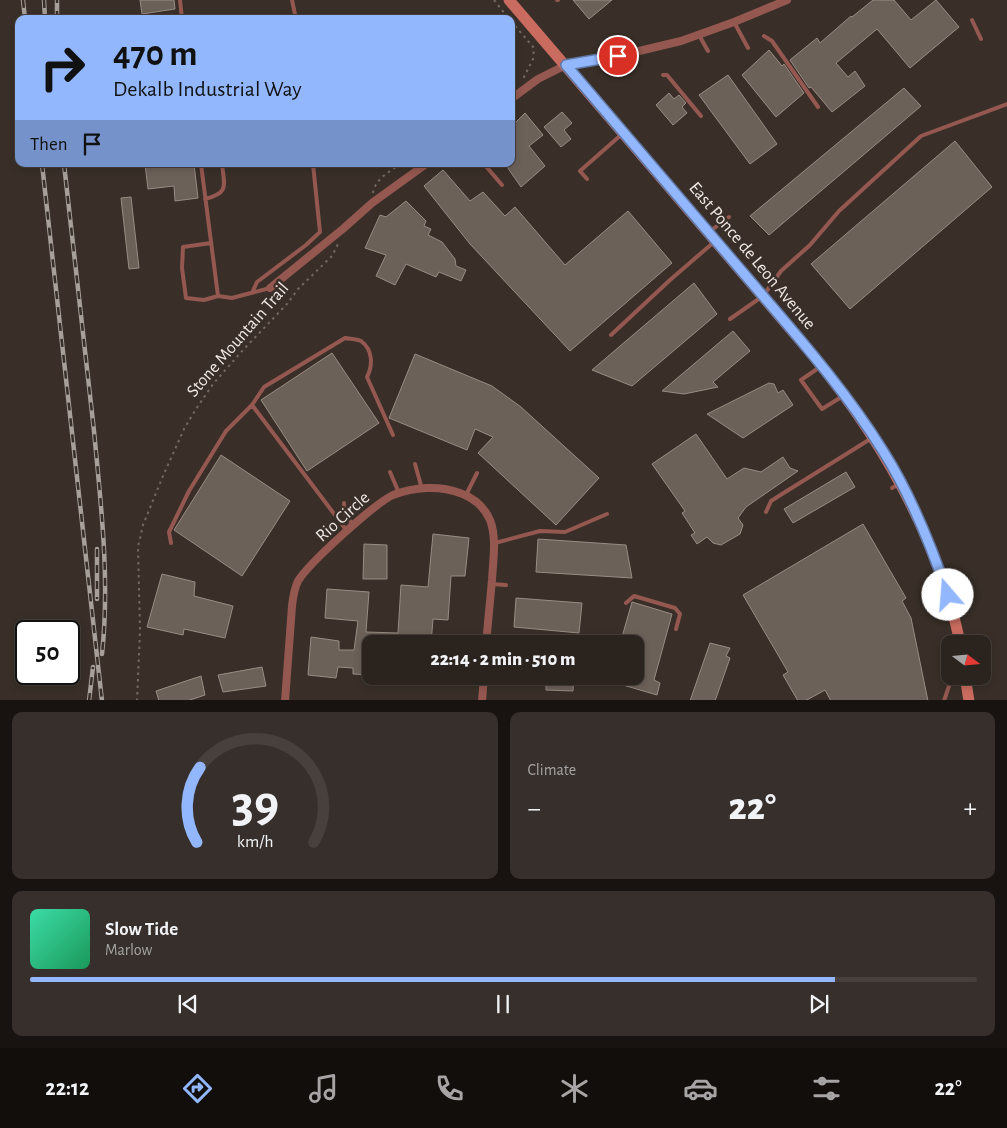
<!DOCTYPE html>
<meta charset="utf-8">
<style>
:root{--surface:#2b231e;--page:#372f2b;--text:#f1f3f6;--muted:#a6a4a4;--line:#47403c;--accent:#93b7fd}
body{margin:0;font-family:"Alegreya Sans",sans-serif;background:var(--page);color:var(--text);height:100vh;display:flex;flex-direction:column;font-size:19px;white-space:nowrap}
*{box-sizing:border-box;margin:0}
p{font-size:16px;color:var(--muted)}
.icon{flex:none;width:28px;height:28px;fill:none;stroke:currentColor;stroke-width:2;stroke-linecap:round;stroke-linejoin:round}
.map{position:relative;height:700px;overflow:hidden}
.sheet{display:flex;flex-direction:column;gap:12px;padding:12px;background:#181310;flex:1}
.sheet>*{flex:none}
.guide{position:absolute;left:15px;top:15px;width:500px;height:152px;border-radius:10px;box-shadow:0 2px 8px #0003,0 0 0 1px var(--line);background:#93b7fd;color:#111;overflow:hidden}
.needle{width:32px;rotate:106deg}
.fabs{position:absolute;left:941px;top:635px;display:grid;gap:10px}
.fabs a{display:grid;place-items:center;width:50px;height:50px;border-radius:10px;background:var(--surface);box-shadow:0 2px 8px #0003,0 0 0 1px var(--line);font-size:25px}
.speed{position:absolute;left:15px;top:620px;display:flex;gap:10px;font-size:25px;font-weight:700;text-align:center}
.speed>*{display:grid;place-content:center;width:65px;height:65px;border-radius:50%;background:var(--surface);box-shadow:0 2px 8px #0003,0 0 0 1px var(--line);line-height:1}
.speed .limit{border:2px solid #111;border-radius:8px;background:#fff;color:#111}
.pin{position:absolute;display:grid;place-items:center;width:42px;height:42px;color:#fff;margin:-21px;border:2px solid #fff;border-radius:50%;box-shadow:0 1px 5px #0007}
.me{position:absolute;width:55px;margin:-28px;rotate:342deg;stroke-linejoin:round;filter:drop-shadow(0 0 4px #0008)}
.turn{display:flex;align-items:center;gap:18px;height:105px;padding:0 15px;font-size:22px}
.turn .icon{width:65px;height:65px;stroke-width:2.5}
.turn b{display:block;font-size:35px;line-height:42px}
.then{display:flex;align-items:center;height:48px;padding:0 15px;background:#0003;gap:10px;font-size:19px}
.big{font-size:38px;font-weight:800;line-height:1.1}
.sheet .card{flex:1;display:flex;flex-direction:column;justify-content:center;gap:8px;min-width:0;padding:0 18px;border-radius:10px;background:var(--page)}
.sheet .dial{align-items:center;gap:0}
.dial svg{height:130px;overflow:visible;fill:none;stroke:var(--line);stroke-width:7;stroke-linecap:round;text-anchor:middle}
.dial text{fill:var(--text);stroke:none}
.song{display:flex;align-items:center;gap:15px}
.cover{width:60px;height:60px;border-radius:8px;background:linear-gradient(135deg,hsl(160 70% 55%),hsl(150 70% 35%))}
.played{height:5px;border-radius:2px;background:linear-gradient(90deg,var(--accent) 85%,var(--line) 85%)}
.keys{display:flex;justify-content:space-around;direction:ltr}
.heat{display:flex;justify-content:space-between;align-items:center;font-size:28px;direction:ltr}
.sheet .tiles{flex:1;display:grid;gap:12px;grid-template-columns:1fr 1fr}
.card:last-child{grid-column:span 2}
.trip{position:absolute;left:362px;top:635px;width:282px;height:50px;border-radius:10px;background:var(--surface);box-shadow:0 2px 8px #0003,0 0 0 1px var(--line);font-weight:800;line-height:50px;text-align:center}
.tab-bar{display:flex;height:80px;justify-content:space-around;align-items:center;background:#110e0c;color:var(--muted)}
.tab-bar .icon{width:35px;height:35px}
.tab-bar .current{color:var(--accent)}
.tab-bar b{font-size:22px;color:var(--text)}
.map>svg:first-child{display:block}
</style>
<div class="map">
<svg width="1007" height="701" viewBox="0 0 1007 701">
<rect width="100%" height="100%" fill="#392f28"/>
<path fill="#6c6159" stroke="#988d84" d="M140 0H174L175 9 142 14Z
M573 0H612L589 19Z
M873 0H894L911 20 936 0 959 27 910 68 877 29 836 63 848 77 855 71 865 86 832 112 811 87 809 88 790 60 817 38 820 43 851 16 852 17Z
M769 50 782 66 784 64 804 93 776 117 742 75Z
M728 75 777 144 750 164 699 95Z
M904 88 921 106 769 235 750 216Z
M669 93 674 99 679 95 686 103 682 107 687 113 673 125 656 105Z
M562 112 572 123 564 130 571 139 561 147 544 127Z
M525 113 543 135 529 146 545 166 521 187 505 164H511V127Z
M955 141 992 187 850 309 811 264Z
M145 164H194L198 198 175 201 174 186 148 189Z
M443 170 470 201 483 192 505 216 515 207 565 265 628 211 672 263 570 351 470 244 424 186Z
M131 197 139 268 129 269 121 198Z
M406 201 426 221 424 226 431 229 428 235 442 242 455 259 456 266 466 270 461 281 439 272 436 277 406 264 395 285 376 276 386 255 365 248 380 215 386 217Z
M694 283 717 314 632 386 592 370Z
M733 331 750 351 713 382 718 387 684 394 662 391Z
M332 353 379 423 307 471 261 400Z
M415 354 492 386 521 407 599 478 556 525 478 453 493 437 475 429 467 450 389 418Z
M769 383 774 384 778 393 783 390 793 405 743 438 707 414Z
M696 434 727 479 744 468 761 472 783 457 790 468 798 471 746 507 738 518 743 525 740 534 721 545 713 543 707 537 697 544 691 535 695 533 682 513 685 511 652 464Z
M221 455 290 501 242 576 174 530Z
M846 472 855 487 793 523 784 509Z
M863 524 906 598 902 601 911 618 928 701H831L825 690 805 701H798L783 675 788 672 743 595Z
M433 534 469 538 465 576H451L448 620 433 619 431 644H371V675L353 674V668L338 667 336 678 308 675 311 637 339 641V650H354L358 621 325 618 327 589 369 592 366 632 398 633 401 585 428 587Z
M538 539 626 545 632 578 536 572Z
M364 544 387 545V579H363Z
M162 574 195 582 194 596 233 606 225 638 184 629 183 635 147 627Z
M516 598 582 603 579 633 514 627Z
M632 602 672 614 654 680 660 683 657 695 599 678 600 676H636V644H620Z
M710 643 730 648 726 656 730 658 715 701H690Z
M262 667 266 686 223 692 218 675Z
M201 676 205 695 187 701H159L156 691Z
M517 676H574L573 691 546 690V684L517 683Z"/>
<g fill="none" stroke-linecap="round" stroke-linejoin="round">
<path stroke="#726963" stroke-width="2" stroke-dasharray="2.5 4" stroke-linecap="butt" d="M494 0 509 19
M511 21 534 48 533 59 523 79
M373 193C375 179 390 171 401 164
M137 701 140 631 138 547 143 525 163 476 184 429 196 409 213 384 243 350 287 304 298 289 332 256 338 244"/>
<path stroke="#945850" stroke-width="4" d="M180 0 182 19
M292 0 296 19
M557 0H558
M972 20 981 39
M734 22 748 48
M699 35 708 51
M764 36 772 41 818 107
M663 75H667L701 116
M201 164 218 296 232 298 270 288
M484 164 502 185
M587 179 580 171 622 134
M205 199C230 193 224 185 222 164
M709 232 729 217
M211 243 183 247 182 268 186 298 204 300 218 296
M252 293 257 282 306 245 320 232 313 164
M730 319 763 296 781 271 810 245 839 211 921 136 1007 104
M611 335 670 280 714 242
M820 367 801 380 822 409 843 396
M252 405 264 387 345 338C350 339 357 339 361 341 373 350 373 365 367 377L393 435
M415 464 422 489
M390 472 399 493
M892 488 899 484
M466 495 477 473
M344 503V512L353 525
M766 512 771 501 782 494 872 438
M171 543 169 532 189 491 226 431 252 405 347 531
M495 543 540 531 565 532 607 514
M491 584 506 585
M626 603 634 596 675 608 680 614 676 629
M944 701 950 683 955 676"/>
<path stroke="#945850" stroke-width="8" d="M511 99 538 79 566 65 618 56 681 41 734 22 787 0
M270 288 344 228 372 203 426 164
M285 701 292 606C293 597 294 589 298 581 309 563 374 504 393 495 414 487 439 485 460 493 474 498 484 506 490 520 497 538 493 560 492 580 490 601 488 622 486 644
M482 701 484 676"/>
<path stroke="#ca6b5f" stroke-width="11" d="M509 0 811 353C867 421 913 494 942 578 949 599 956 621 960 644
M965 676 969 701"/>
<defs>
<path id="rail" d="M23 0 25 19
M44 0 45 19
M57 19V0
M42 164 102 701
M64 164C74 253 84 342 94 431 101 505 110 580 102 654
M97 549V599
M89 701 93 667"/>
</defs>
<use href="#rail" stroke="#a79f9a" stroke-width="4.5"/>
<use href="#rail" stroke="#392f28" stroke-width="2.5" stroke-dasharray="8" stroke-linecap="butt"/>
</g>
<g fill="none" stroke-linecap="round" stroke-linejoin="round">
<defs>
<path id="route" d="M618 56 566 65C624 133 682 201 740 269 790 328 842 385 883 451 911 495 931 545 948 595"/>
</defs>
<use href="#route" stroke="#6077a4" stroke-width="12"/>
<use href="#route" stroke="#93b7fd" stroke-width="9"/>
</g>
<g text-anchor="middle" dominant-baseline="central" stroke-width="5" stroke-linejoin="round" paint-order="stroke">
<g font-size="18" fill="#eee7e3" stroke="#392f28">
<text transform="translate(752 256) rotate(50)">East Ponce de Leon Avenue</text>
<text transform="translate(238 340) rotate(-49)">Stone Mountain Trail</text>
<text transform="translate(343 517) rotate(-42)">Rio Circle</text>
</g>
</g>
</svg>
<div class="fabs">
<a><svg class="needle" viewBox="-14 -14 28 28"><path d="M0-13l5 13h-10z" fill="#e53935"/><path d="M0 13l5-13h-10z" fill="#a6a4a4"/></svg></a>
</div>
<div class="speed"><div class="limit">50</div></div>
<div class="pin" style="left:618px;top:56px;background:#d93025"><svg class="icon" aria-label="arrive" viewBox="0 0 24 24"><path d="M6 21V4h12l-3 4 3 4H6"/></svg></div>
<svg class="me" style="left:948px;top:595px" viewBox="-20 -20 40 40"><circle r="19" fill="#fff"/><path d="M0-13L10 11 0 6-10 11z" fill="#93b7fd"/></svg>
<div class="trip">22:14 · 2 min · 510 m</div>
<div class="guide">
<div class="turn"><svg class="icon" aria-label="right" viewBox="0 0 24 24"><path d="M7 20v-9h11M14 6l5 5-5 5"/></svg><div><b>470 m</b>Dekalb Industrial Way</div></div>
<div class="then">Then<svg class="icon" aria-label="arrive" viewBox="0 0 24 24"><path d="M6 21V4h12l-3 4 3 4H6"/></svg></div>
</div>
</div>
<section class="sheet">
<div class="tiles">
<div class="card dial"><svg viewBox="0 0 100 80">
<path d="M14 69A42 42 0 1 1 86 69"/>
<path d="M14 69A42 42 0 0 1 16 23" stroke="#93b7fd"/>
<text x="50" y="56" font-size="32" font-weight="700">39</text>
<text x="50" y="72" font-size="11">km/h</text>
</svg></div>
<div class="card"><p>Climate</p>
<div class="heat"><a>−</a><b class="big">22°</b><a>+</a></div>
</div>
<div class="card">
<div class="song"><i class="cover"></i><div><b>Slow Tide</b><p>Marlow</p></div></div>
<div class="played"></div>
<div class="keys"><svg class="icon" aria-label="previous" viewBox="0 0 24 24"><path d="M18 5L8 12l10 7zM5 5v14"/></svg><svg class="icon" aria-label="pause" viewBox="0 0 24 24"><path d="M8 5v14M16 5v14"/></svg><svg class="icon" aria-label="next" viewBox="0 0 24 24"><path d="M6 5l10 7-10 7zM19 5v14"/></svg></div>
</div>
</div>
</section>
<nav class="tab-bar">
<b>22:12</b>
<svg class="icon current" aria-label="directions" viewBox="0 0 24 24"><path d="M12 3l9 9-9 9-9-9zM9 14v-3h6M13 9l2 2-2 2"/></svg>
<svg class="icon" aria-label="music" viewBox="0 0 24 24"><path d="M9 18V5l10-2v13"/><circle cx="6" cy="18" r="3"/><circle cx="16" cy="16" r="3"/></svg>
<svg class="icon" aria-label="phone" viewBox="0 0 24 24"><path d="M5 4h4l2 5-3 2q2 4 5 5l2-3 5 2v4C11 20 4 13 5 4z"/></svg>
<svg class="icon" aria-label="climate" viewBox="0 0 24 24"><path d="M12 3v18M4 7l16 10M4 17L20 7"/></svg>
<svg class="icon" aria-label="car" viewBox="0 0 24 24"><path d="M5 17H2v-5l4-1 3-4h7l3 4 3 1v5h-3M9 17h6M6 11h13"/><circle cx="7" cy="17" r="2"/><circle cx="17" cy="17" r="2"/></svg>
<svg class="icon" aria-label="filters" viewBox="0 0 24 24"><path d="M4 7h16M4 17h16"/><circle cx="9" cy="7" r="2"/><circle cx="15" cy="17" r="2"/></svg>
<b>22°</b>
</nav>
